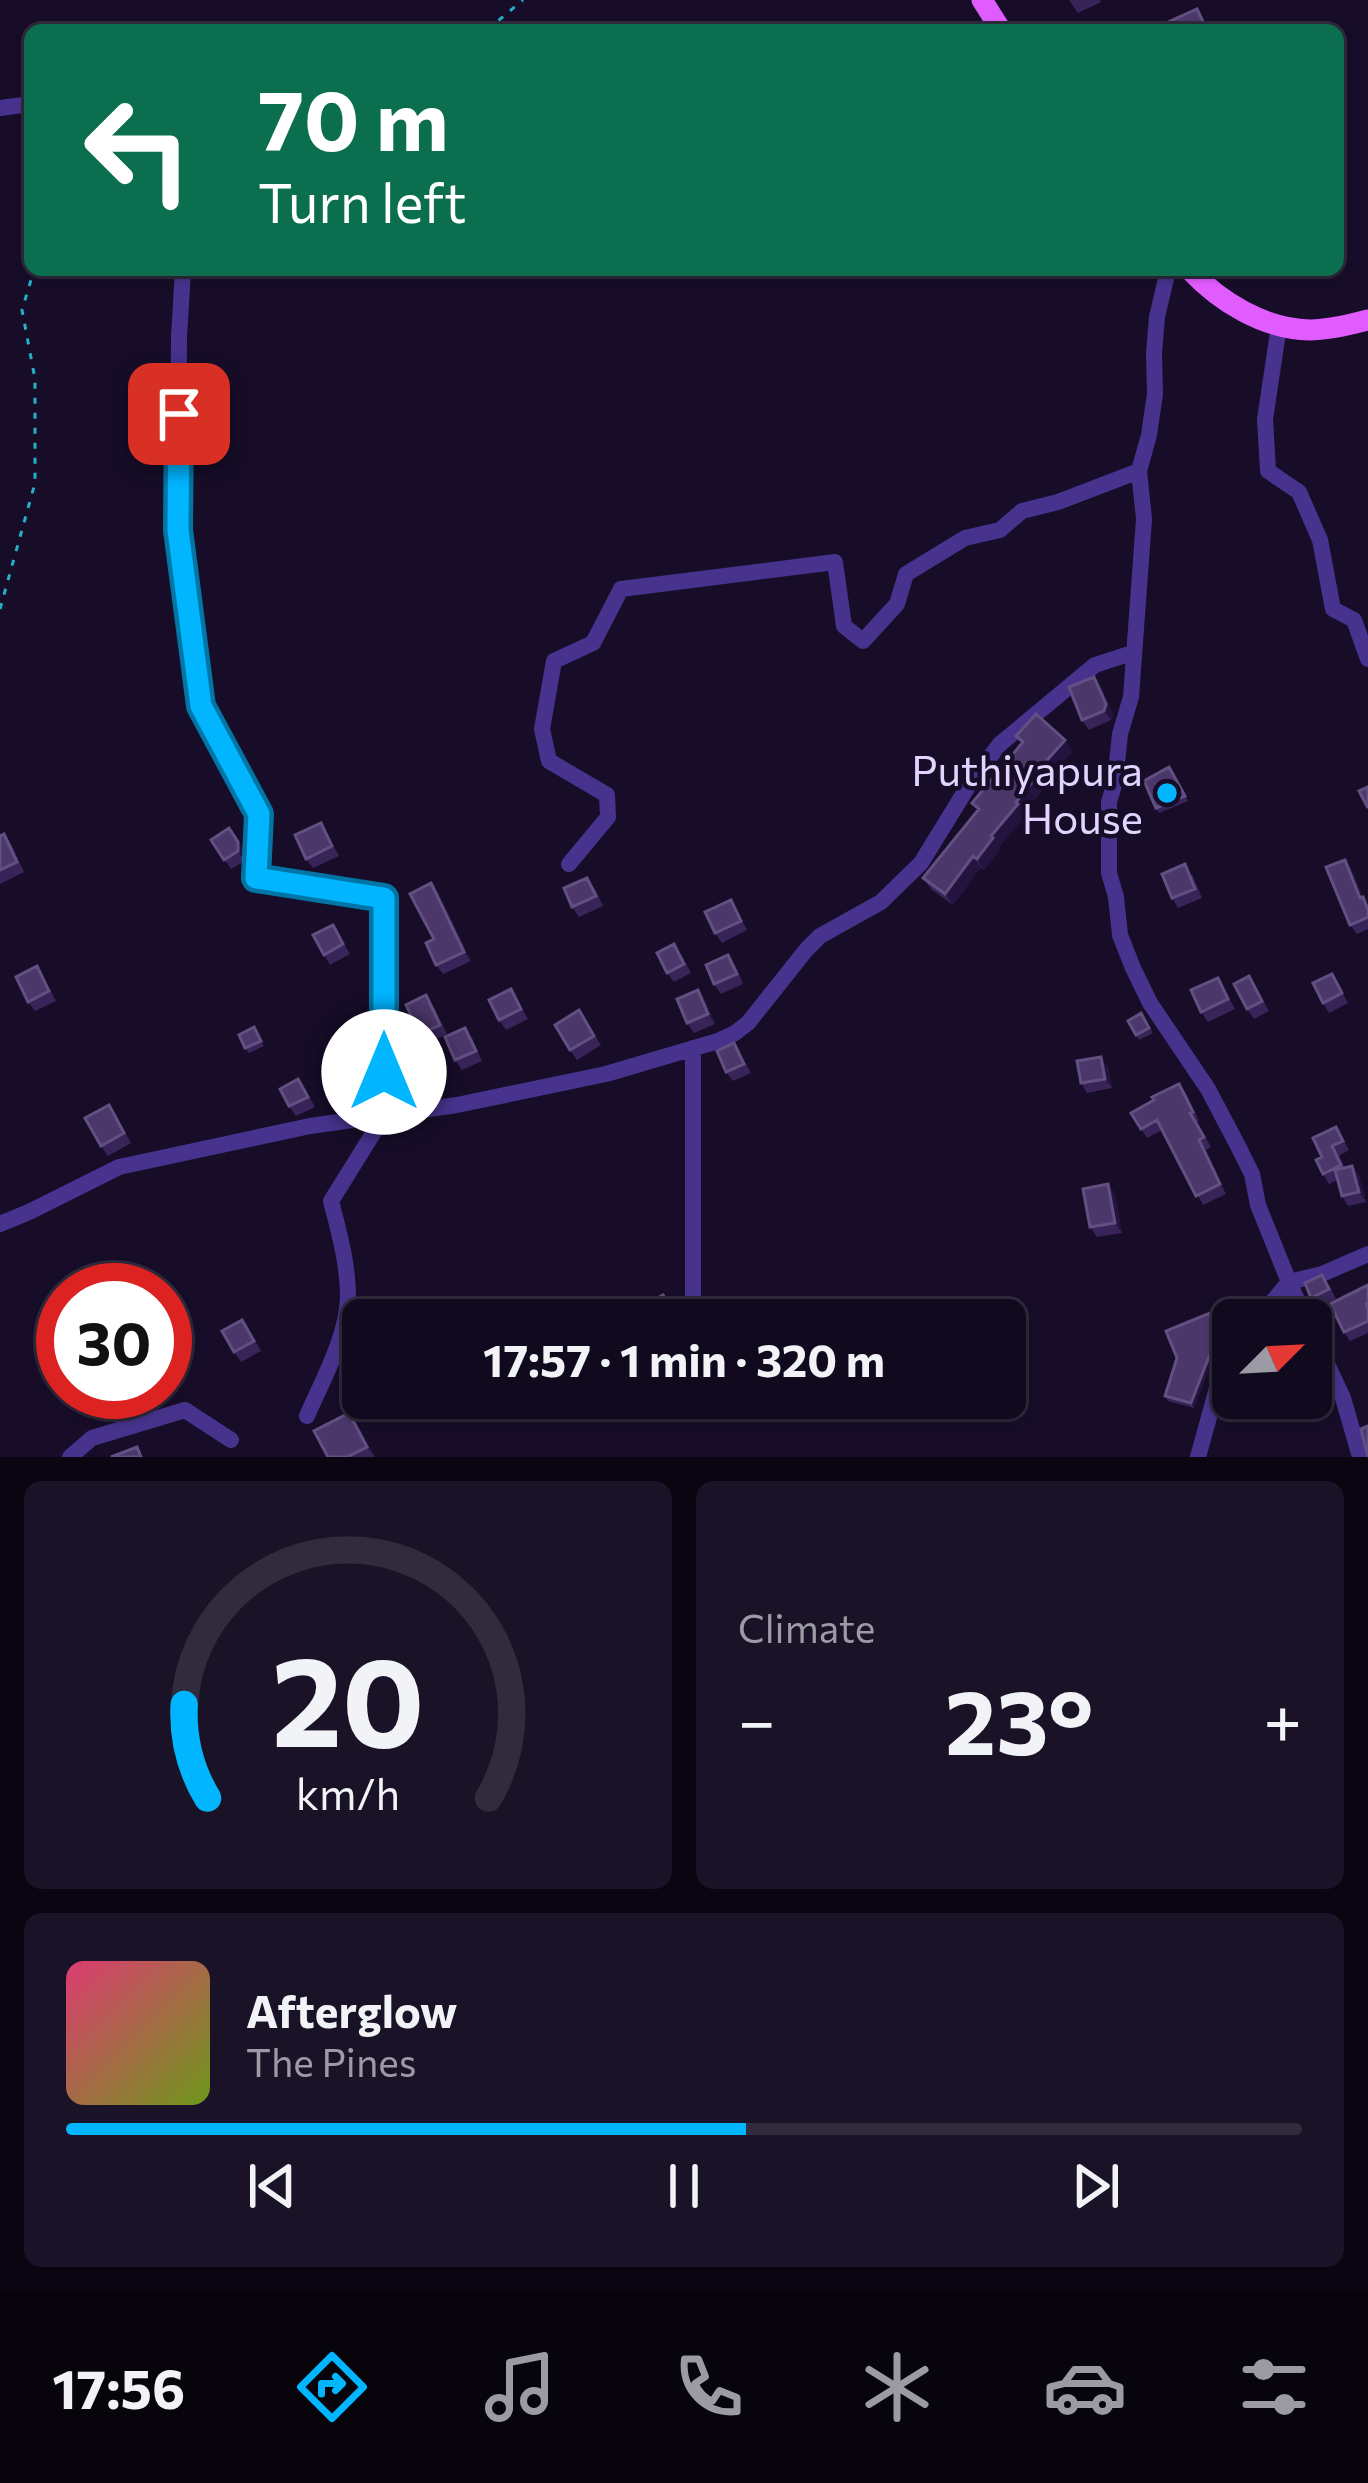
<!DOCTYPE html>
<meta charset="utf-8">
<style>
:root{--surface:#110a1f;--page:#1a1328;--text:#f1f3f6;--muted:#9c9aa4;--line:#302b3d;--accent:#01b5ff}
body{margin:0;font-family:Commissioner,sans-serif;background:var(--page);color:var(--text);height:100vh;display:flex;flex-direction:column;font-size:45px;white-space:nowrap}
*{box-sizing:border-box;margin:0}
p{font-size:39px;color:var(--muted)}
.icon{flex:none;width:66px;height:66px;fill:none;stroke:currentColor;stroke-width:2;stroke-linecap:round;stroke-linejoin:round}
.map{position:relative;height:1457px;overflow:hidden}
.panel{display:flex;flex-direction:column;gap:24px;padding:24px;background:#090611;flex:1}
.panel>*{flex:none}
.hud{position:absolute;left:24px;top:24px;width:1320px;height:252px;border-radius:18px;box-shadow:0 3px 9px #0004,0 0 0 3px var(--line);background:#0b6e4f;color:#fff;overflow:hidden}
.needle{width:78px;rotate:66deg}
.tools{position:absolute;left:1212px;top:1299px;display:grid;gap:24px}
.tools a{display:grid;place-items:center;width:120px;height:120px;border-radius:18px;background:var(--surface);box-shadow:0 3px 9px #0004,0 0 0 3px var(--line);font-size:60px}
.speed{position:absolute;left:36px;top:1263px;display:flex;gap:24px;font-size:60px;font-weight:700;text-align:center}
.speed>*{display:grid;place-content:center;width:156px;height:156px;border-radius:50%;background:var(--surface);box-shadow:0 3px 9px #0004,0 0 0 3px var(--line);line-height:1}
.speed .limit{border:18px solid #d22;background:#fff;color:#111}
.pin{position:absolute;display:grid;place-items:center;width:102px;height:102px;color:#fff;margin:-51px;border-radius:24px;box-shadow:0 6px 18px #0006}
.me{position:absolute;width:132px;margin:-66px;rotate:0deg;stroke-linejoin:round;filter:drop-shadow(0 0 9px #0008)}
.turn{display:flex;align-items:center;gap:42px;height:252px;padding:0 36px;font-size:54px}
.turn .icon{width:156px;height:156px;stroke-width:2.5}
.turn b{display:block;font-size:84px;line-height:102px}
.big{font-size:90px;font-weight:700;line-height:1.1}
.panel .tile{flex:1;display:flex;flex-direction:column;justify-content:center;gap:18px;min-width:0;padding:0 42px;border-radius:18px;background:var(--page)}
.panel .dial{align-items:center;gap:0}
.dial svg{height:312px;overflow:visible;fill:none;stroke:var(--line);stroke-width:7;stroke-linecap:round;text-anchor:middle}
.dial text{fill:var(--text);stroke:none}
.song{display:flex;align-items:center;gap:36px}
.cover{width:144px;height:144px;border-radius:18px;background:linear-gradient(135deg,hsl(340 70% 55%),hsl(80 70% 35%))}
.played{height:12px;border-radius:6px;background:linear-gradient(90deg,var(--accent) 55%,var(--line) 55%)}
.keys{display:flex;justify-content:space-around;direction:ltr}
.heat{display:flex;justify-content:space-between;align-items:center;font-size:66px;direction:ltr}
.panel .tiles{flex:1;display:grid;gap:24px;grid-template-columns:1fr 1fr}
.tile:last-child{grid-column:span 2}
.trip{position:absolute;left:342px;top:1299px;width:684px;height:120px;border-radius:18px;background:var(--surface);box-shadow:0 3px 9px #0004,0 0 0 3px var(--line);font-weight:700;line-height:120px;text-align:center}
.dock{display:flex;height:192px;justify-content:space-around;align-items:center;background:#07040c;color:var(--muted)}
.dock .icon{width:84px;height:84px}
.dock .selected{color:var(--accent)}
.dock b{font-size:54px;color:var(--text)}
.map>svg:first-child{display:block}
</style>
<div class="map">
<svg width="1368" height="1457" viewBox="0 0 1368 1457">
<rect width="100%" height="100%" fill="#170d29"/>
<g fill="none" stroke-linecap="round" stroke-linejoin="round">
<path stroke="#22b1c6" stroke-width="3" stroke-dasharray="6 9" stroke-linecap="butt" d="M487 30 523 0
M0 609 35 483V379L22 310 34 270"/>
<path stroke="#47338d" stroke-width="16" d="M0 108 30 104
M183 270 179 337 178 530 201 706 259 813 257 878 384 898V1116L331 1201C339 1232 348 1264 348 1297 347 1337 323 1379 307 1416
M1168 270 1157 317 1154 353 1155 394 1149 435 1139 471 1144 519 1131 697 1120 734 1115 782 1109 802V873L1116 897 1120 935 1133 968 1150 1003 1208 1089 1238 1146 1252 1174 1258 1205 1289 1282 1322 1274 1368 1254
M1279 326 1265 419 1268 471 1299 492 1320 540 1333 609 1354 620 1368 659
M569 864 608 817 607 795 549 761 542 729 554 661 593 643 621 589 835 562 844 626 863 641 897 604 906 574 965 538 1000 530 1022 511 1058 502 1139 471
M693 1048V1299
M0 1224 29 1212 119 1167 310 1126 457 1105 606 1074 718 1041 735 1033 748 1023 806 950 820 936 881 902 921 863 972 780 1000 744 1095 665 1132 653
M1257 1320 1289 1282 1306 1320
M1311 1330 1343 1398 1360 1457
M70 1457 92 1438 185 1410 231 1440
M1198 1457 1222 1370 1233 1354"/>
<path stroke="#e15cff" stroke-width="21" d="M982 0 1001 30
M1190 270C1220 302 1264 329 1310 330 1329 330 1349 325 1368 320"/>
</g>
<path fill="#392459" d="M1069 0H1100L1101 2 1078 13Z
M1101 687 1113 714 1111 720 1089 730 1082 720Z
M1016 736 1073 751 1048 778 1050 781 1024 812 1026 815 999 847 1001 849 984 870 981 867 953 905 931 889 923 878 978 811 972 803 1022 744Z
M1173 772 1188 801 1159 813 1156 808Z
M321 823 339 856 313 868 306 859Z
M229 828 245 852V861L231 869 211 840Z
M0 836 11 844 24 872 0 884Z
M1345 860 1352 870 1363 898 1368 905V929L1357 934 1350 925Z
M1192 874 1202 898 1178 908 1172 898Z
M594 887 603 906 579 917 572 907Z
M438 892 471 961 443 974 436 965 434 939Z
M731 900 747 930 722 943 715 933Z
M333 925 350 954 330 965 324 955Z
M681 954 691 973 674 982 667 973Z
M735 965 743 984 721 994 714 984Z
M37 966 56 1001 35 1011 28 1002Z
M1332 974 1348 1003 1329 1013 1323 1003Z
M1249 976 1269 1011 1254 1019 1247 1009Z
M1218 978 1235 1009 1208 1022 1201 1012Z
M511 989 528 1019 506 1030 499 1020Z
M698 990 705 1000 715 1024 694 1033 687 1023Z
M433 1005 447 1034 427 1044 420 1034Z
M579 1010 601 1045 577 1060 570 1050Z
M1141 1013 1153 1033 1139 1040 1136 1035Z
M257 1032 264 1046 249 1053 245 1048Z
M472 1038 482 1061 462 1070 455 1060Z
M734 1043 751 1073 733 1081 726 1072Z
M352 1046 364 1067 349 1076 342 1066Z
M1108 1067 1112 1088 1087 1093 1081 1083Z
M1179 1084 1186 1093 1199 1121 1197 1122 1211 1147 1206 1150 1226 1194 1203 1205 1162 1130 1147 1138 1141 1129Z
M305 1089 315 1107 296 1116 289 1106Z
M116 1115 131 1143 108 1156 101 1146Z
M1336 1127 1349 1150 1339 1156 1345 1168 1359 1175 1366 1202 1348 1206 1342 1196 1337 1180 1329 1184 1323 1174 1322 1157Z
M1108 1184 1115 1194 1122 1233 1097 1237 1090 1227Z
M1329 1285 1336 1299 1318 1307 1311 1298Z
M1368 1285V1333L1350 1341 1344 1332Z
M1210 1313 1220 1340 1194 1408 1168 1401 1165 1396Z
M249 1330 261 1351 241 1362 234 1352Z
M359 1428 375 1457H328Z"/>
<path fill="#24133e" d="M1094 677 1101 687 1113 714 1111 720 1104 711Z
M1065 740 1073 751 1048 778 1050 781 1024 812 1026 815 999 847 1001 849 984 870 977 859 1040 768Z
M238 842 245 852V861L238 851Z
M973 856 981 867 953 905 945 894Z
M1345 860 1352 870 1363 898 1368 905V910L1360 898Z
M431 883 438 892 471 961 464 952Z
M698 990 705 1000 715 1024 708 1014Z
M1101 1057 1108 1067 1112 1088 1105 1079Z
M1199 1140 1206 1150 1226 1194 1220 1184Z
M1352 1166 1359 1175 1366 1202 1359 1192Z
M1108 1184 1115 1194 1122 1233 1115 1223Z
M1210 1313 1220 1340 1194 1408 1191 1403Z
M349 1413 359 1428 375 1457 367 1447Z"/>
<path fill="#4b376a" stroke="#625082" stroke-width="3" d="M1197 9 1207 30H1167L1164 24Z
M1094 677 1106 704 1104 711 1082 720 1069 687Z
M1036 714 1065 740 1040 768 1042 770 1016 802 1018 804 991 836 993 838 977 859 973 856 945 894 923 878 979 809 972 803 1023 742 1016 736Z
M1169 767 1185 796 1156 808 1144 781Z
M1368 787V808L1359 791Z
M321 823 332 846 306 859 295 835Z
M229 828 238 842V851L224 860 211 840Z
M4 834 17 862 0 870V836Z
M1345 860 1360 898 1363 897 1368 910V917L1350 925 1326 867Z
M1185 864 1195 889 1172 898 1162 874Z
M587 878 596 896 572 907 564 888Z
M431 883 464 952 436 965 426 943 434 939 410 894Z
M731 900 741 921 715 933 705 912Z
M333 925 343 944 324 955 313 935Z
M674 944 684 964 667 973 657 953Z
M728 955 737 974 714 984 706 965Z
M37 966 49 991 28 1002 16 977Z
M1332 974 1342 993 1323 1003 1313 983Z
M1249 976 1262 1001 1247 1009 1234 984Z
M1218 978 1228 999 1201 1012 1191 990Z
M511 989 521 1009 499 1020 489 1000Z
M698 990 708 1014 687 1023 677 999Z
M426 995 440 1025 420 1034 406 1005Z
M579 1010 594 1036 570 1050 555 1025Z
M1141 1013 1149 1028 1136 1035 1128 1021Z
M254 1027 261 1041 245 1048 239 1035Z
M465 1028 476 1051 455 1060 445 1037Z
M345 1036 357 1057 342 1066 330 1045Z
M734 1043 744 1064 726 1072 717 1051Z
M1101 1057 1105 1079 1081 1083 1077 1061Z
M298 1079 308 1097 289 1106 280 1089Z
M1179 1084 1193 1112 1190 1113 1204 1137 1199 1140 1220 1184 1196 1196 1157 1120 1141 1129 1131 1113 1154 1100 1152 1097Z
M109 1105 124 1133 101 1146 85 1118Z
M1336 1127 1343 1141 1332 1146 1341 1165 1323 1174 1316 1160 1322 1157 1313 1138Z
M1352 1166 1359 1192 1342 1196 1335 1170Z
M1108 1184 1115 1223 1090 1227 1083 1189Z
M1322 1275 1329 1289 1311 1298 1305 1283Z
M1368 1285V1303L1366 1304 1368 1308V1321L1344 1332 1330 1304Z
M663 1295 677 1320H643L638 1309Z
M1210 1313 1217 1336 1191 1403 1165 1396 1177 1358 1166 1331Z
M242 1320 254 1341 234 1352 222 1331Z
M349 1413 367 1447 347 1457H328L314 1431Z
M1368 1426V1457L1361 1429Z
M137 1447 141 1457H111Z"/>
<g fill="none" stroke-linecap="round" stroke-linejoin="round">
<defs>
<path id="route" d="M179 414 178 530 201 706 259 814 256 878 384 898V1072"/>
</defs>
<use href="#route" stroke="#0176a6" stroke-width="30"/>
<use href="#route" stroke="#01b5ff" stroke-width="21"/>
</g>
<circle fill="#01b5ff" stroke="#170d29" stroke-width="4.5" cx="1167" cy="793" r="12"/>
<g text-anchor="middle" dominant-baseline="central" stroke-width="9" stroke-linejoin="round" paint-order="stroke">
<g font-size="42" fill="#e1d5ff" stroke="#170d29" text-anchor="end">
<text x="1143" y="769">Puthiyapura<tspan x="1143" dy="48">House</tspan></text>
</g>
</g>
</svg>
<div class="tools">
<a><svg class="needle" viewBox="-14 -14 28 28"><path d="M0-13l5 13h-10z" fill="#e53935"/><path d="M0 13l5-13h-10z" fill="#9c9aa4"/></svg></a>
</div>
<div class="speed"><div class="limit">30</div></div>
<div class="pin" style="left:179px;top:414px;background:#d93025"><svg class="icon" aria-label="arrive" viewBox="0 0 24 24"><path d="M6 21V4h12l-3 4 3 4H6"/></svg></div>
<svg class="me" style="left:384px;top:1072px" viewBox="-20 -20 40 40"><circle r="19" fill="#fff"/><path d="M0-13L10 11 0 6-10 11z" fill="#01b5ff"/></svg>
<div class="trip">17:57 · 1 min · 320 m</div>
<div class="hud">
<div class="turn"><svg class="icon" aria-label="left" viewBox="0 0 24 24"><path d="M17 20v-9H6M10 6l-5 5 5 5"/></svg><div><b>70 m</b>Turn left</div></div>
</div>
</div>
<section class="panel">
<div class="tiles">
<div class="tile dial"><svg viewBox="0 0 100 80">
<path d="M14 69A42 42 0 1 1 86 69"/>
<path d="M14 69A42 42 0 0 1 8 45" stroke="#01b5ff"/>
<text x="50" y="56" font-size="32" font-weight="700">20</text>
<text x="50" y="72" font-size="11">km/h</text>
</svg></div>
<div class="tile"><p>Climate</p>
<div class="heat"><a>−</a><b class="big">23°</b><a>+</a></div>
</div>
<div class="tile">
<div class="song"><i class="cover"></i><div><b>Afterglow</b><p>The Pines</p></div></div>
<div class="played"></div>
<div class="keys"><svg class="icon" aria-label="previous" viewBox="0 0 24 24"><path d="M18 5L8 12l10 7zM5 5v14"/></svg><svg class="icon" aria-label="pause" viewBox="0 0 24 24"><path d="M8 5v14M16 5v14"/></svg><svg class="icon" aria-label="next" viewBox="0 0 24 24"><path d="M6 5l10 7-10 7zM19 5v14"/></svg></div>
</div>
</div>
</section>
<nav class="dock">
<b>17:56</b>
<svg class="icon selected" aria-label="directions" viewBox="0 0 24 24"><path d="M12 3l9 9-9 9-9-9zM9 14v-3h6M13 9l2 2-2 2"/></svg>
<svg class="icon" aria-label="music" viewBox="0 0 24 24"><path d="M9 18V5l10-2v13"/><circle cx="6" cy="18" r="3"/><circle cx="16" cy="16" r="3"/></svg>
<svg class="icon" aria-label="phone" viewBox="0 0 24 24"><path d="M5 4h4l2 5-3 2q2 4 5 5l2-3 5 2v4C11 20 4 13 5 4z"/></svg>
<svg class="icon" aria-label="climate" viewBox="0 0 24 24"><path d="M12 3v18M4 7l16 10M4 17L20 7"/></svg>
<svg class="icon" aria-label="car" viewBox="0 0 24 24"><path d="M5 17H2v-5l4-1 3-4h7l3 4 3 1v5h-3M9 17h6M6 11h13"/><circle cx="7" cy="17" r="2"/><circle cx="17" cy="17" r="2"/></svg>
<svg class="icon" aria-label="filters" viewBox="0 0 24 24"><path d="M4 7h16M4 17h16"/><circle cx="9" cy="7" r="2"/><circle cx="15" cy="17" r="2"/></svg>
</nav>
